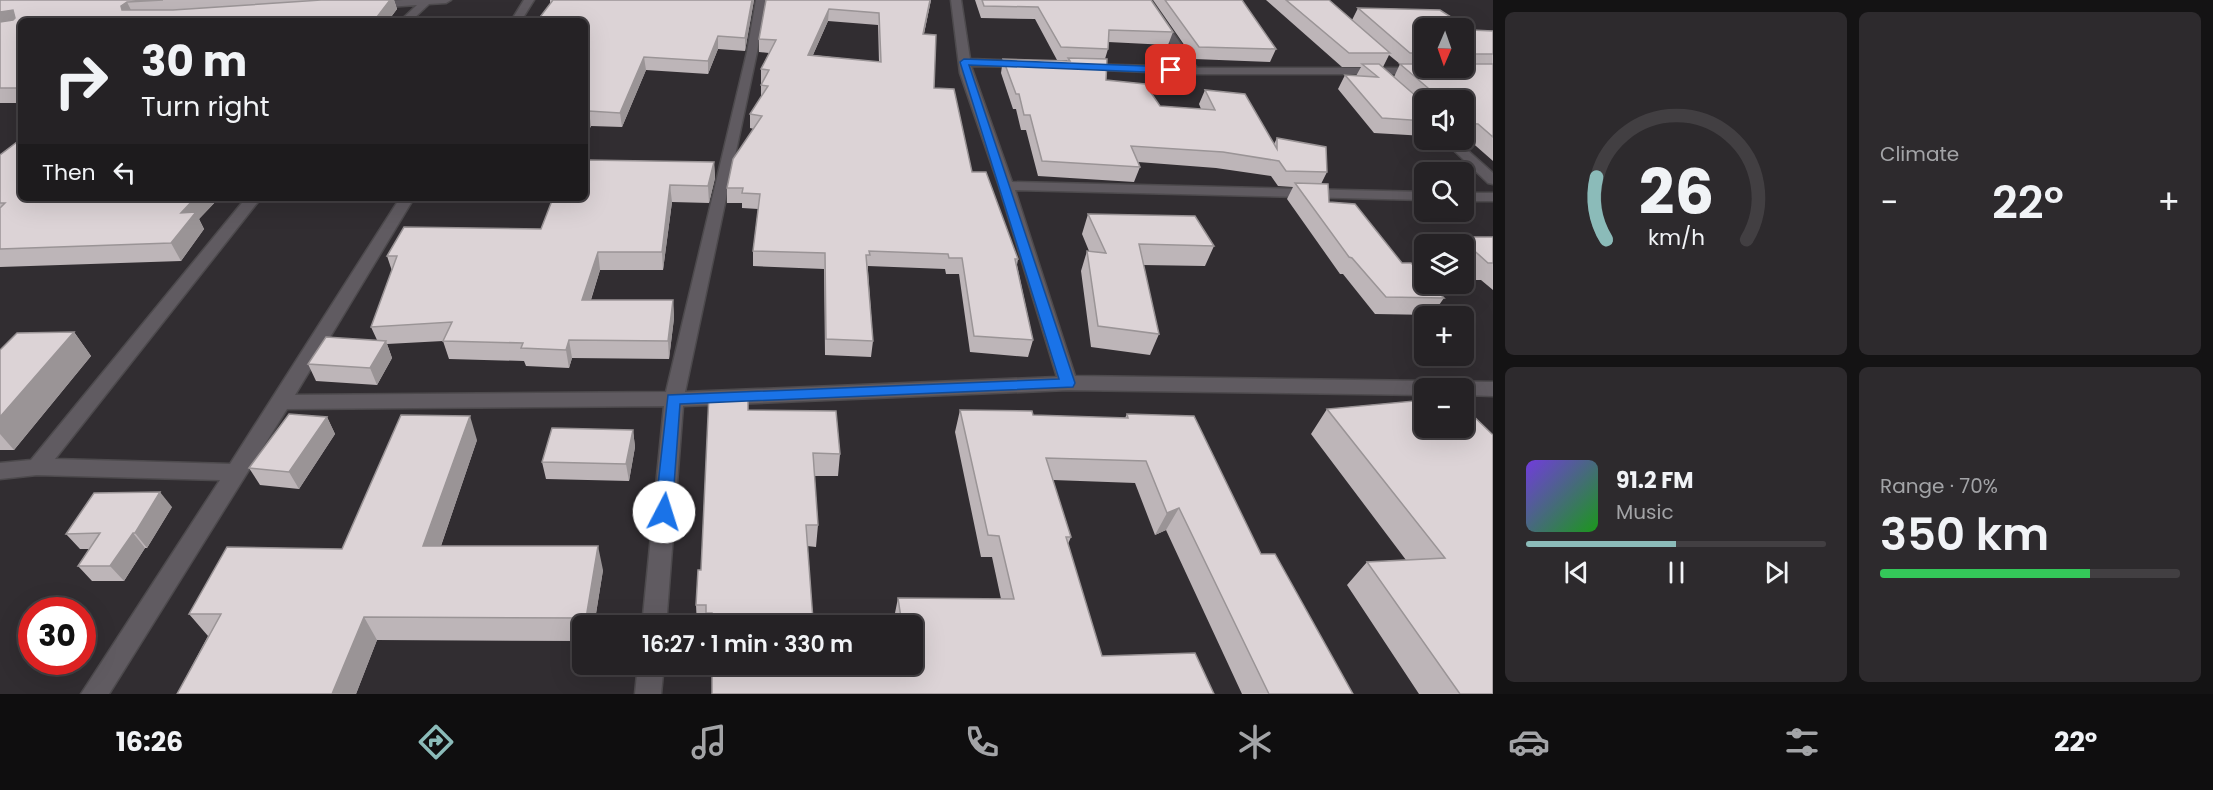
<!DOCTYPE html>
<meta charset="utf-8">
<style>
:root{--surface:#252225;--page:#2d2a2d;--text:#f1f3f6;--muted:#a3a4a7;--line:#423f42;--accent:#8bbbb9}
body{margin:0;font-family:Poppins,sans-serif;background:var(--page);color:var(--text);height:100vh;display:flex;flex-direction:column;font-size:22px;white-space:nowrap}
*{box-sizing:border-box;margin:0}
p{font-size:20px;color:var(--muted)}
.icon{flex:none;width:33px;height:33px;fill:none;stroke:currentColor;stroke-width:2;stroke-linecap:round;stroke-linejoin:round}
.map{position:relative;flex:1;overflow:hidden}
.details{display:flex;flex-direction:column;gap:12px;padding:12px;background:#141314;width:720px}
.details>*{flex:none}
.guide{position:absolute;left:18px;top:18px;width:570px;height:183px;border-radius:9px;box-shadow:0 6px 24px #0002,0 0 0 2px var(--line);background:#252225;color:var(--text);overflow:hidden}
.needle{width:39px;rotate:182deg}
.tools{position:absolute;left:1414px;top:18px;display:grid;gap:12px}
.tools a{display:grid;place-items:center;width:60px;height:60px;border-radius:9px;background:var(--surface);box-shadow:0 6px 24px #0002,0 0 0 2px var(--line);font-size:30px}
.speed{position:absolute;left:18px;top:597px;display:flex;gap:12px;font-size:30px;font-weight:700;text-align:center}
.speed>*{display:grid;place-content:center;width:78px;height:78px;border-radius:50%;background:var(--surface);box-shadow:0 6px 24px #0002,0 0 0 2px var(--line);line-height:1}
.speed .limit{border:9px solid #d22;background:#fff;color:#111}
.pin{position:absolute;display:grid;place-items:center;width:51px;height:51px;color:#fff;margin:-26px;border-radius:12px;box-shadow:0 3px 9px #0006}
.me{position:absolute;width:66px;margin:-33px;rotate:5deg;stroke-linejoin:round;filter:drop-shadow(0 0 4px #0008)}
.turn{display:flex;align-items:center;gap:21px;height:126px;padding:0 24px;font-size:27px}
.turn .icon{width:78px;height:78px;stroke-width:2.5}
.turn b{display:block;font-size:42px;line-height:51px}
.then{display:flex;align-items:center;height:57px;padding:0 24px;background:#0003;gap:12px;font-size:22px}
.big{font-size:45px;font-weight:600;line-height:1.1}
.details .widget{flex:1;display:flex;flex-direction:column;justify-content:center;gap:9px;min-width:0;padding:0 21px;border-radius:9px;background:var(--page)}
.details .dial{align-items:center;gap:0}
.dial svg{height:156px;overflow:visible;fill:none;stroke:var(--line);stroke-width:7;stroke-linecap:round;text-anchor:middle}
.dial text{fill:var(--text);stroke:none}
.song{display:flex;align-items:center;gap:18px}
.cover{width:72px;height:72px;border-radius:9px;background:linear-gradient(135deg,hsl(260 70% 55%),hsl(120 70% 35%))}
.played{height:6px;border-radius:3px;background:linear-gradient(90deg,var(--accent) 50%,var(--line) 50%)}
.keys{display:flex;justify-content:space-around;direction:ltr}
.heat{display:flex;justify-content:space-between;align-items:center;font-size:33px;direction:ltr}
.charge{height:9px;border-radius:4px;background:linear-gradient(90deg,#34c759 70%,var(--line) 0)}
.details .tiles{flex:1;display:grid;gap:12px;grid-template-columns:repeat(2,1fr)}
.trip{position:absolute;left:572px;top:615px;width:351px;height:60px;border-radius:9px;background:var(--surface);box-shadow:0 6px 24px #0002,0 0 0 2px var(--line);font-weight:600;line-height:60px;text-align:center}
.menu{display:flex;height:96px;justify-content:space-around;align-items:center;background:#0f0e0f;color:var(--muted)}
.menu .icon{width:42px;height:42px}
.menu .on{color:var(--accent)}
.menu b{font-size:27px;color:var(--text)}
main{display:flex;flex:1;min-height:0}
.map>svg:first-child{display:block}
</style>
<main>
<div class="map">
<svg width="1493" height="694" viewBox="0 0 1493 694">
<rect width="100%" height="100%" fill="#312d31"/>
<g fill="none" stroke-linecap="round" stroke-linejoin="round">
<defs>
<path id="street" d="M403 0H451L446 3 429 4 411 21H400L417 5 373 8 368 5 373 2Z
M524 0H534L521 21H511Z
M756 0H766L757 52 685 392 1057 377 999 186 960 73 951 0H961L970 59 1026 61 1032 64 1026 67 971 66 1012 182 1425 192V200L1015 190 1075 376 1493 382V396L1464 395V388H1425V395L1068 390 683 406 666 626H642L664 406 287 409 109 694H81L220 480 37 475 0 479V463L31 460 246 198H261L55 459 230 464 400 198H414L295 395 666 392 747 52Z
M1141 0H1151L1197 68H1422L1428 71 1422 74H1194L1079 69V65L1083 64 1186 67Z
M1443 140H1456L1493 173V184L1488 183Z
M1464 193H1493V201H1464Z
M638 664H664L661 694H635Z"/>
</defs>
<use href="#street" stroke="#4d4a4d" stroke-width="3"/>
<use href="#street" fill="#605b61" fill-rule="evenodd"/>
</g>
<path fill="#bdb5b8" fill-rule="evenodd" d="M0 0H394L397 9 388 21H21V103H0Z
M550 0H754L745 51 718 49 708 74 646 70 622 127 591 126 585 137V21L550 3Z
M766 0H931L924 34 934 88 972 172 1018 259 1017 265 1033 340 1028 357 970 352 959 274H946L945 269 868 266V271L873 341 871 357 825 355 824 269 753 266V251L758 209 742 208V203H727V188L754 129 750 128V114L761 97V85L762 83H761V69L769 53 759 52V39ZM828 21 878 25 879 62 813 55Z
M975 0H1151L1173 32 1168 45 1108 42V49L1105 59 1106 80 1160 106 1201 109 1199 104 1205 90 1274 144 1277 138 1327 172 1321 184 1329 202 1444 298 1432 315 1375 314 1343 274H1340L1287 199 1293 187 1278 186 1271 176 1216 168 1138 162 1140 167 1134 182 1038 176 1026 130H1021L1016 109H1013L1001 73 1003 59 1067 61V60H1057L1035 19 981 18Z
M1153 0H1242L1276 49 1270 62 1194 59Z
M1266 0H1329L1352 20 1358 8 1440 10 1471 30 1493 31V161L1468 139H1464V100H1425V136L1374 133 1338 89 1345 75 1356 76 1361 67H1342ZM1425 28H1464V68H1425ZM1389 55 1400 64 1394 77 1382 67H1383Z
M0 155 21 198H219L199 219 204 229 181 261 0 267Z
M714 162 715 178 709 203 672 202 663 270H600L591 300H673L674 318 669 359 572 358 569 368 526 366 524 361 449 359 443 341 387 344 392 358 377 385 316 381 308 364 377 340 371 327 392 271 387 256 541 229Z
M1088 214 1214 246 1205 266 1143 265 1159 334 1150 355 1091 347 1081 271 1087 251H1089L1082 234Z
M1459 237H1493V290L1481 280H1476L1464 269V244H1454Z
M74 332 91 356 14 450H0V350Z
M1327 409 1493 435V694H1419L1347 585 1367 562 1406 560 1311 434Z
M748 410 840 454 838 476H814L818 525 816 547 807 546 813 620 894 618 898 598 1001 599 992 557H981L955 432 960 410 1033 415 1125 418 1127 414 1261 554 1353 694H1242L1166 530 1155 535 1135 483 1053 480 1071 537 1068 544 1102 656 1214 694 912 626H697L696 605 701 570Z
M327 417 335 434 299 489 260 485 249 468Z
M633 430 635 447 629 481 546 479 542 462Z
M477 440 441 546 603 570 594 626H582V641L377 640 356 694H177L208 636 189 614 342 549Z
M172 507 147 548H145L124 581H92L78 566 89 549H80L66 534Z"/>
<path fill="#9a9496" d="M390 0H394L397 9 388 21H378L377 17Z
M752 0H754L745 51V38Z
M930 0H931L921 47 923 34Z
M127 2 134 16 122 10 121 6Z
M829 9 828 21 807 68 808 55Z
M13 10 21 24 0 26V12Z
M718 36V49L708 74V61Z
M644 57 646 70 622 127 620 113Z
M589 111 591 126 585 137V119Z
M714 162 715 178 709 203 708 186Z
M670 185 672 202 663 270 662 252Z
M195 198H219L199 219 204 229 181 261 171 243 181 213Z
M598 252 600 270 585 318 582 300Z
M673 300 674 318 669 359 668 341Z
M74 332 91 356 14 450 0 434V417Z
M569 340 572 358 569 368 566 350Z
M386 341 392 358 377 385 370 368Z
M470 416 477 440 433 569 423 546Z
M327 417 335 434 299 489 289 472Z
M633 430 635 447 629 481 626 464Z
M160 492 172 507 147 548 135 533Z
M1179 508 1166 530 1155 535 1167 513Z
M133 533 145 548 124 581 110 566Z
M598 546 603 570 594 626H588L586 618Z
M364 617 377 640 356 694H332Z"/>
<path fill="#dcd3d6" stroke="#9a9496" stroke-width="1.5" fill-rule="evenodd" d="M0 0H163L127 2 121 6 122 10H173L321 0H390L377 17H364L360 21H21V88H0V22L13 20 15 18 13 10 0 12Z
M553 0H752L745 38 718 36 708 61 644 57 620 113 589 111 585 119V21H537Z
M766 0H930L923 34 936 35 934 88 954 89 972 172H986L1018 259H1015L1033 340 974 336 962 258H949L948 254 869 251 870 255H866L873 341 826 339 825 253 753 251 760 194 742 193 743 188H727L733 159 762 116 750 114 768 86 761 85 769 70 761 69 776 40 759 39ZM829 9 879 13 881 62 808 55Z
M982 0H1151L1173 32 1109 30 1108 49 1061 47 1038 7 984 6Z
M1165 0H1242L1276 49 1199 47Z
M1286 0H1329L1390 53H1349Z
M1358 8 1440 10 1471 30 1493 31V54H1464V28H1425V53H1410Z
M1068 58 1107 59 1106 80 1145 84 1160 106 1215 110 1205 90 1245 94 1277 149V138L1326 147 1327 172 1286 171 1279 161 1223 152 1131 146 1140 167 1042 161 1030 115H1024L1019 94H1016L1003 59 1070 61Z
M1362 64H1379L1425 104V121L1382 118 1345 75 1378 77Z
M1400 64H1425V68H1464V64H1493V137L1478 124 1464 123V100H1435V94Z
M21 139V198H195L181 213 196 212 171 243 0 249V208L5 203H0V155Z
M585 160 714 162 708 186 670 185 662 252H598L582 300H673L668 341 569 340 566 350 521 348 523 343 443 341 452 322 371 327 397 256H387L404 227 541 229 553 198H585Z
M1295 183 1328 184 1329 202 1355 204 1402 263H1411L1425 278V284H1430L1444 298 1386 297 1352 258 1349 257Z
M1088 214 1195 216 1214 246 1139 244 1159 334 1098 326 1087 251 1106 253Z
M1459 237H1493V263H1488Z
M74 332 0 417V350L17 333Z
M326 337 386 341 370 368 308 364Z
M709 394H748V410L836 411 840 454 813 453 818 525H806L813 620 901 618 898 598 1014 599 999 536 988 535 960 410 1032 411 1033 415 1128 418 1127 414 1194 416 1261 554H1275L1353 694H1269L1179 508 1167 513 1146 461 1046 458 1071 537H1066L1102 656 1195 653 1214 694H712V664H912V626H712V613H706V605H696L698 570H701Z
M1425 400V428H1464V407L1493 435V694H1460L1367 562 1445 558 1327 409Z
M289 414 327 417 289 472 249 468Z
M401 415 470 416 423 546H598L586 618 364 617 332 694H177L221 614H189L227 547 342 549Z
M552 428 633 430 626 464 542 462Z
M160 492 135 533H133L110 566H78L100 533 66 534 94 493Z"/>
<path fill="#1a73e8" stroke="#114b97" stroke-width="1.5" d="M964 59 1171 67 1175 70 1171 73 969 65 1075 383 1073 387 680 404 672 512 670 517 664 519 658 517 655 512 668 395 1059 379 960 62Z"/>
</svg>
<div class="tools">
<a><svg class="needle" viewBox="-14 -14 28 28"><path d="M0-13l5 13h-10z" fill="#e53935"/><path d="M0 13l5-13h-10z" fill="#a3a4a7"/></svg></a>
<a><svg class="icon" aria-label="sound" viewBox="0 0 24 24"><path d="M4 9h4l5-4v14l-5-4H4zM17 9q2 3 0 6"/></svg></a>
<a><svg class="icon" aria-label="search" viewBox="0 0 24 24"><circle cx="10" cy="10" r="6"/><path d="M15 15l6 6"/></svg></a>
<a><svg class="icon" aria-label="layers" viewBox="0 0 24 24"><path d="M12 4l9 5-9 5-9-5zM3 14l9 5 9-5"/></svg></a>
<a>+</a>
<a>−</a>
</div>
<div class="speed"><div class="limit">30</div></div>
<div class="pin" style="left:1171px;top:70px;background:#d93025"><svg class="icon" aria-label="arrive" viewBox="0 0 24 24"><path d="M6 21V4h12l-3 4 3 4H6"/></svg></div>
<svg class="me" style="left:664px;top:512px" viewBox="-20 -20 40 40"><circle r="19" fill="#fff"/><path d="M0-13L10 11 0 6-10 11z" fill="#1a73e8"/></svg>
<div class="trip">16:27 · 1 min · 330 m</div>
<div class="guide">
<div class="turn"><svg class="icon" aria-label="right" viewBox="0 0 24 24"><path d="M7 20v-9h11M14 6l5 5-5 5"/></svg><div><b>30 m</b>Turn right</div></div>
<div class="then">Then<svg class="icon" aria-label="left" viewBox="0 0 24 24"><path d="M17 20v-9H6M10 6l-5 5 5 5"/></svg></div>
</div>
</div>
<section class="details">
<div class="tiles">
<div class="widget dial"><svg viewBox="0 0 100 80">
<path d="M14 69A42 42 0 1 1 86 69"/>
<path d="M14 69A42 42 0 0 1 9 37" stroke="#8bbbb9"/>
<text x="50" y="56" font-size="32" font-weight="700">26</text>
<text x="50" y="72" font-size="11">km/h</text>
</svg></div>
<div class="widget"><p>Climate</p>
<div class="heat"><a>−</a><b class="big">22°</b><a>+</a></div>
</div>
<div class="widget">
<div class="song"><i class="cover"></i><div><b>91.2 FM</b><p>Music</p></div></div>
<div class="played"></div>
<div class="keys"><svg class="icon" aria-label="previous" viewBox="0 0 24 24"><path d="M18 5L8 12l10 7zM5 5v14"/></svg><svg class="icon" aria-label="pause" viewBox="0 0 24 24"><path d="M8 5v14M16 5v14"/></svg><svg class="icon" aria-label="next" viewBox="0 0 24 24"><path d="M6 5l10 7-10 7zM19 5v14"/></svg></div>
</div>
<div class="widget"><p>Range · 70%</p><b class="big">350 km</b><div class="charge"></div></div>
</div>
</section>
</main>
<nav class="menu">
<b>16:26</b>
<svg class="icon on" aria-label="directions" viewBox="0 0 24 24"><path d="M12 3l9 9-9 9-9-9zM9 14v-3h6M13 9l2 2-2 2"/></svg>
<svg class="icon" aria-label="music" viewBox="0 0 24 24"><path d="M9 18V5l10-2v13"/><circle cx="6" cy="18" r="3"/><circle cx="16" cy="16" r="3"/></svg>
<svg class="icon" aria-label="phone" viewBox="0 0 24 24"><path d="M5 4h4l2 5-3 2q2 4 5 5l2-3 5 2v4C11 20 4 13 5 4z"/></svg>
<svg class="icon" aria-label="climate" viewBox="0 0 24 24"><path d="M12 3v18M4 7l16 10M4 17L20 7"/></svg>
<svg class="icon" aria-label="car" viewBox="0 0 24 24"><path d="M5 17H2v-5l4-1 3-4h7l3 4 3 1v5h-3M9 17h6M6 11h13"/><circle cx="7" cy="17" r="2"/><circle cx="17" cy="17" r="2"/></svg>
<svg class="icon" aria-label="filters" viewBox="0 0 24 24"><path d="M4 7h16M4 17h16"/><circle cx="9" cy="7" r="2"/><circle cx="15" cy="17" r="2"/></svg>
<b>22°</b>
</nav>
